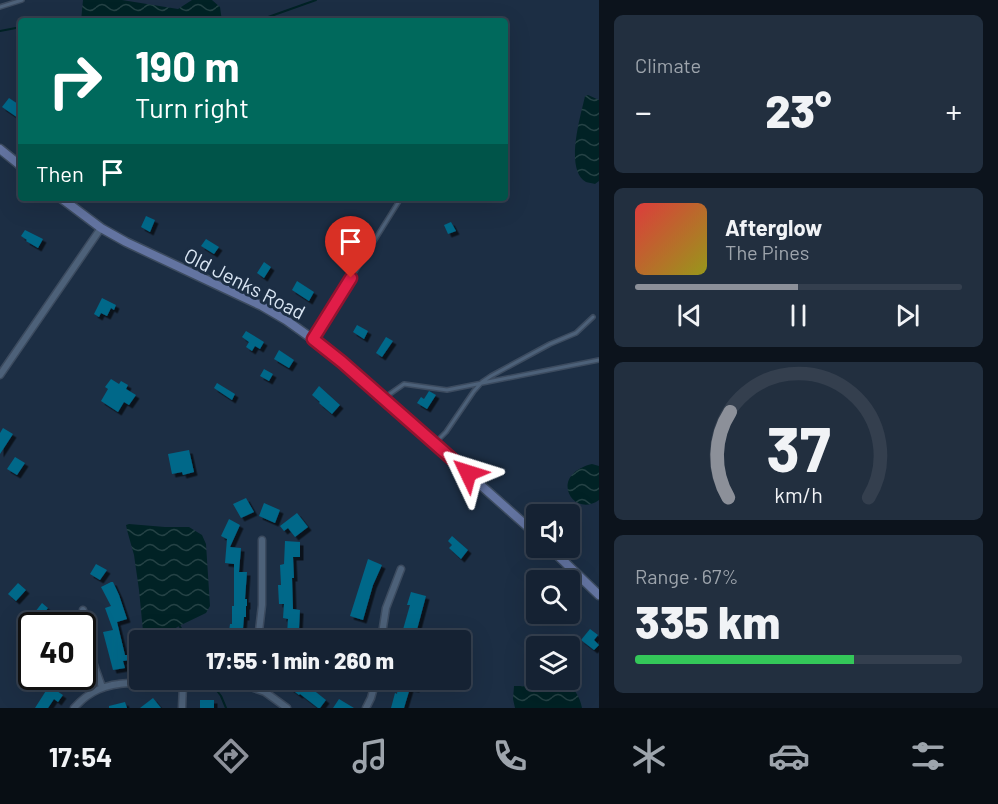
<!DOCTYPE html>
<meta charset="utf-8">
<style>
:root{--surface:#152233;--page:#222f3f;--text:#f1f3f6;--muted:#9da4ac;--line:#343f4e;--accent:#8c9099}
body{margin:0;font-family:Barlow,sans-serif;background:var(--page);color:var(--text);height:100vh;display:flex;flex-direction:column;font-size:22px;white-space:nowrap}
*{box-sizing:border-box;margin:0}
p{font-size:20px;color:var(--muted)}
.icon{flex:none;width:33px;height:33px;fill:none;stroke:currentColor;stroke-width:2;stroke-linecap:round;stroke-linejoin:round}
.map{position:relative;flex:1;overflow:hidden}
.side{display:flex;flex-direction:column;gap:15px;padding:15px;background:#0c131c;width:399px}
.side>*{flex:none}
.hud{position:absolute;left:18px;top:18px;width:490px;height:183px;border-radius:6px;box-shadow:0 6px 24px #0002,0 0 0 2px var(--line);background:#00695c;color:#fff;overflow:hidden}
.tools{position:absolute;left:526px;top:504px;display:grid;gap:12px}
.tools a{display:grid;place-items:center;width:54px;height:54px;border-radius:6px;background:var(--surface);box-shadow:0 6px 24px #0002,0 0 0 2px var(--line);font-size:30px}
.speed{position:absolute;left:18px;top:612px;display:flex;gap:12px;font-size:30px;font-weight:700;text-align:center}
.speed>*{display:grid;place-content:center;width:78px;height:78px;border-radius:50%;background:var(--surface);box-shadow:0 6px 24px #0002,0 0 0 2px var(--line);line-height:1}
.speed .limit{border:3px solid #111;border-radius:9px;background:#fff;color:#111}
.pin{position:absolute;display:grid;place-items:center;width:51px;height:51px;color:#fff;margin:-62px -26px;border-radius:50% 50% 50% 0;rotate:-45deg;box-shadow:0 0 6px #0007}
.pin .icon{rotate:45deg}
.me{position:absolute;width:66px;margin:-33px;rotate:311deg;stroke-linejoin:round;filter:drop-shadow(0 0 4px #0008)}
.turn{display:flex;align-items:center;gap:21px;height:126px;padding:0 18px;font-size:27px}
.turn .icon{width:78px;height:78px;stroke-width:2.5}
.turn b{display:block;font-size:42px;line-height:51px}
.then{display:flex;align-items:center;height:57px;padding:0 18px;background:#0003;gap:12px;font-size:22px}
.big{font-size:45px;font-weight:800;line-height:1.1}
.side .card{flex:1;display:flex;flex-direction:column;justify-content:center;gap:9px;min-width:0;padding:0 21px;border-radius:9px;background:var(--page)}
.side .dial{align-items:center;gap:0}
.dial svg{height:156px;overflow:visible;fill:none;stroke:var(--line);stroke-width:7;stroke-linecap:round;text-anchor:middle}
.dial text{fill:var(--text);stroke:none}
.song{display:flex;align-items:center;gap:18px}
.cover{width:72px;height:72px;border-radius:9px;background:linear-gradient(135deg,hsl(0 70% 55%),hsl(60 70% 35%))}
.played{height:6px;border-radius:3px;background:linear-gradient(90deg,var(--accent) 50%,var(--line) 50%)}
.keys{display:flex;justify-content:space-around;direction:ltr}
.heat{display:flex;justify-content:space-between;align-items:center;font-size:33px;direction:ltr}
.charge{height:9px;border-radius:4px;background:linear-gradient(90deg,#34c759 67%,var(--line) 0)}
.trip{position:absolute;left:129px;top:630px;width:342px;height:60px;border-radius:6px;background:var(--surface);box-shadow:0 6px 24px #0002,0 0 0 2px var(--line);font-weight:800;line-height:60px;text-align:center}
.dock{display:flex;height:96px;justify-content:space-around;align-items:center;background:#080e14;color:var(--muted)}
.dock .icon{width:42px;height:42px}
.dock .current{color:var(--accent)}
.dock b{font-size:27px;color:var(--text)}
main{display:flex;flex:1;min-height:0}
.map>svg:first-child{display:block}
</style>
<main>
<div class="map">
<svg width="599" height="708" viewBox="0 0 599 708">
<defs>
<pattern id="water-waves" width="16" height="10" patternUnits="userSpaceOnUse" patternTransform="scale(1.5)"><rect width="16" height="10" fill="#012225"/><path d="M0 5q4-4 8 0t8 0" fill="none" stroke="#254245"/></pattern>
<filter id="shadow"><feDropShadow dx="3.5" dy="3.5" stdDeviation="0" flood-color="#0009"/></filter>
</defs>
<rect width="100%" height="100%" fill="#1c2e44"/>
<path fill="url(#water-waves)" d="M83 0H122L178 9 192 0H212L220 7 222 21H81Z
M588 95 599 100V181L595 184C593 183 588 183 586 182 564 170 581 115 585 96Z
M592 464 599 466V500C573 519 547 475 592 464Z
M129 524 165 527H189L202 535 206 544 210 606 206 613 179 626 158 639 148 638 143 631 139 590 134 555 127 530 126 525Z
M545 680C550 680 556 678 561 680 573 684 580 697 582 708H515L513 699 514 686C525 686 536 688 545 680Z"/>
<g fill="none" stroke-linecap="round" stroke-linejoin="round">
<path stroke="#012225" stroke-width="2" d="M257 21 316 0
M0 31 21 27
M179 625 188 640
M209 680 221 696 226 708"/>
</g>
<path fill="#006789" filter="url(#shadow)" d="M9 98 21 106V120L2 107Z
M146 216 155 220 150 232 141 227Z
M451 222 456 231 448 234 444 225Z
M25 230 43 239 38 248 26 241 27 240 21 236Z
M206 239 219 247 214 254 201 246Z
M264 262 271 267 264 278 257 273Z
M297 281 314 292 309 301 292 290Z
M102 298 116 305 114 310 111 308 107 316 101 313 99 317 94 314Z
M357 325 368 331 364 339 353 332Z
M246 331 264 342 260 349 255 346 252 351 246 347 249 342 242 337Z
M386 337 393 341 382 357 376 353Z
M279 350 294 360 289 368 274 359Z
M264 369 273 374 269 381 260 376Z
M111 379 119 384 121 381 128 385 126 389 136 395 129 405 124 402 118 412 101 401 108 389 105 387Z
M217 383 235 394 232 400 214 388Z
M319 386 340 405 332 414 319 403 320 402 312 395Z
M429 391 436 395 427 409 417 403 421 397 424 399Z
M3 428 13 434 0 454V433Z
M189 450 194 472 183 475 182 472 172 474 168 454Z
M15 457 25 463 17 475 7 469Z
M246 498 254 512 241 518 233 504Z
M264 503 280 510 275 523 259 516Z
M297 513 308 527 295 537 288 528 284 531 280 526Z
M229 519 240 525 230 547 241 548 239 572H247L245 599H247V606H246V617H244L242 640H228L230 624H232V606H234V564L225 563 227 539 221 536Z
M452 536 468 550 461 559 449 548 452 545 448 541Z
M285 541 300 542V557H293L294 578H292L293 609 300 610 299 629H296L295 640H280L281 634H287L288 619 283 618 284 604H279L278 585H281L280 565 284 564Z
M368 559 382 565 373 585 363 620 350 616Z
M96 564 107 570 100 580 90 574Z
M111 582H113L119 595 127 619 117 622 125 655H129L130 660 123 661 125 668 113 670 103 632 113 630 105 608 111 606 101 587Z
M18 583 26 590 16 601 8 594Z
M411 592 426 596 415 637 402 633 410 605H407Z
M42 603 48 608 41 617 35 612Z
M349 628 365 629 364 640H348Z
M590 629 598 635 594 640 599 645 594 650 581 640Z
M279 680H303L308 684 307 685 326 700 320 708H318L300 694 299 695Z
M399 680H411V681L417 682 416 689 410 688 404 708H391L395 693 397 694Z
M49 686 63 695 58 702 54 699 48 708H35Z
M153 698 161 708H140Z
M339 699 354 708H333Z
M200 700H214V708H200Z
M125 702 127 708H109V706Z"/>
<g fill="none" stroke-linecap="round" stroke-linejoin="round">
<defs>
<path id="lane" d="M0 7 22 0
M314 337 401 198
M384 398 404 384 447 390 599 360
M435 443 446 432 474 391 482 382 491 376 550 344 576 333 593 317"/>
<path id="street" d="M0 375 101 228
M83 610 89 651 102 687
M258 640 262 605V540
M381 640 386 608 401 569
M74 708C89 691 106 684 129 683L248 686 265 692 287 708
M182 708 183 684
M366 708 371 698 376 680"/>
<path id="secondary" d="M0 149 21 166
M61 198 101 228 126 242 262 306 286 320 328 350 537 535
M550 548 599 595"/>
</defs>
<use href="#lane" stroke="#3c4b5f" stroke-width="6"/>
<use href="#street" stroke="#3c4b5f" stroke-width="9"/>
<use href="#secondary" stroke="#3c4b5f" stroke-width="11"/>
<use href="#lane" stroke="#4d6179" stroke-width="3"/>
<use href="#street" stroke="#4d6179" stroke-width="6"/>
<use href="#secondary" stroke="#6374a1" stroke-width="8"/>
</g>
<g fill="none" stroke-linecap="round" stroke-linejoin="round">
<defs>
<path id="route" d="M351 278 313 339 342 362 468 473"/>
</defs>
<use href="#route" stroke="#92132f" stroke-width="15"/>
<use href="#route" stroke="#e11d48" stroke-width="10"/>
</g>
<g text-anchor="middle" dominant-baseline="central" stroke-width="6" stroke-linejoin="round" paint-order="stroke">
<g font-size="20" fill="#dae6f4" stroke="#1c2e44">
<text transform="translate(245 283) rotate(27)">Old Jenks Road</text>
</g>
</g>
</svg>
<div class="tools">
<a><svg class="icon" aria-label="sound" viewBox="0 0 24 24"><path d="M4 9h4l5-4v14l-5-4H4zM17 9q2 3 0 6"/></svg></a>
<a><svg class="icon" aria-label="search" viewBox="0 0 24 24"><circle cx="10" cy="10" r="6"/><path d="M15 15l6 6"/></svg></a>
<a><svg class="icon" aria-label="layers" viewBox="0 0 24 24"><path d="M12 4l9 5-9 5-9-5zM3 14l9 5 9-5"/></svg></a>
</div>
<div class="speed"><div class="limit">40</div></div>
<div class="pin" style="left:351px;top:278px;background:#d93025"><svg class="icon" aria-label="arrive" viewBox="0 0 24 24"><path d="M6 21V4h12l-3 4 3 4H6"/></svg></div>
<svg class="me" style="left:468px;top:473px" viewBox="-20 -20 40 40"><path d="M0-17L14 15 0 8-14 15z" fill="#e11d48" stroke="#fff" stroke-width="4"/></svg>
<div class="trip">17:55 · 1 min · 260 m</div>
<div class="hud">
<div class="turn"><svg class="icon" aria-label="right" viewBox="0 0 24 24"><path d="M7 20v-9h11M14 6l5 5-5 5"/></svg><div><b>190 m</b>Turn right</div></div>
<div class="then">Then<svg class="icon" aria-label="arrive" viewBox="0 0 24 24"><path d="M6 21V4h12l-3 4 3 4H6"/></svg></div>
</div>
</div>
<section class="side">
<div class="card"><p>Climate</p>
<div class="heat"><a>−</a><b class="big">23°</b><a>+</a></div>
</div>
<div class="card">
<div class="song"><i class="cover"></i><div><b>Afterglow</b><p>The Pines</p></div></div>
<div class="played"></div>
<div class="keys"><svg class="icon" aria-label="previous" viewBox="0 0 24 24"><path d="M18 5L8 12l10 7zM5 5v14"/></svg><svg class="icon" aria-label="pause" viewBox="0 0 24 24"><path d="M8 5v14M16 5v14"/></svg><svg class="icon" aria-label="next" viewBox="0 0 24 24"><path d="M6 5l10 7-10 7zM19 5v14"/></svg></div>
</div>
<div class="card dial"><svg viewBox="0 0 100 80">
<path d="M14 69A42 42 0 1 1 86 69"/>
<path d="M14 69A42 42 0 0 1 15 25" stroke="#8c9099"/>
<text x="50" y="56" font-size="32" font-weight="700">37</text>
<text x="50" y="72" font-size="11">km/h</text>
</svg></div>
<div class="card"><p>Range · 67%</p><b class="big">335 km</b><div class="charge"></div></div>
</section>
</main>
<nav class="dock">
<b>17:54</b>
<svg class="icon current" aria-label="directions" viewBox="0 0 24 24"><path d="M12 3l9 9-9 9-9-9zM9 14v-3h6M13 9l2 2-2 2"/></svg>
<svg class="icon" aria-label="music" viewBox="0 0 24 24"><path d="M9 18V5l10-2v13"/><circle cx="6" cy="18" r="3"/><circle cx="16" cy="16" r="3"/></svg>
<svg class="icon" aria-label="phone" viewBox="0 0 24 24"><path d="M5 4h4l2 5-3 2q2 4 5 5l2-3 5 2v4C11 20 4 13 5 4z"/></svg>
<svg class="icon" aria-label="climate" viewBox="0 0 24 24"><path d="M12 3v18M4 7l16 10M4 17L20 7"/></svg>
<svg class="icon" aria-label="car" viewBox="0 0 24 24"><path d="M5 17H2v-5l4-1 3-4h7l3 4 3 1v5h-3M9 17h6M6 11h13"/><circle cx="7" cy="17" r="2"/><circle cx="17" cy="17" r="2"/></svg>
<svg class="icon" aria-label="filters" viewBox="0 0 24 24"><path d="M4 7h16M4 17h16"/><circle cx="9" cy="7" r="2"/><circle cx="15" cy="17" r="2"/></svg>
</nav>
